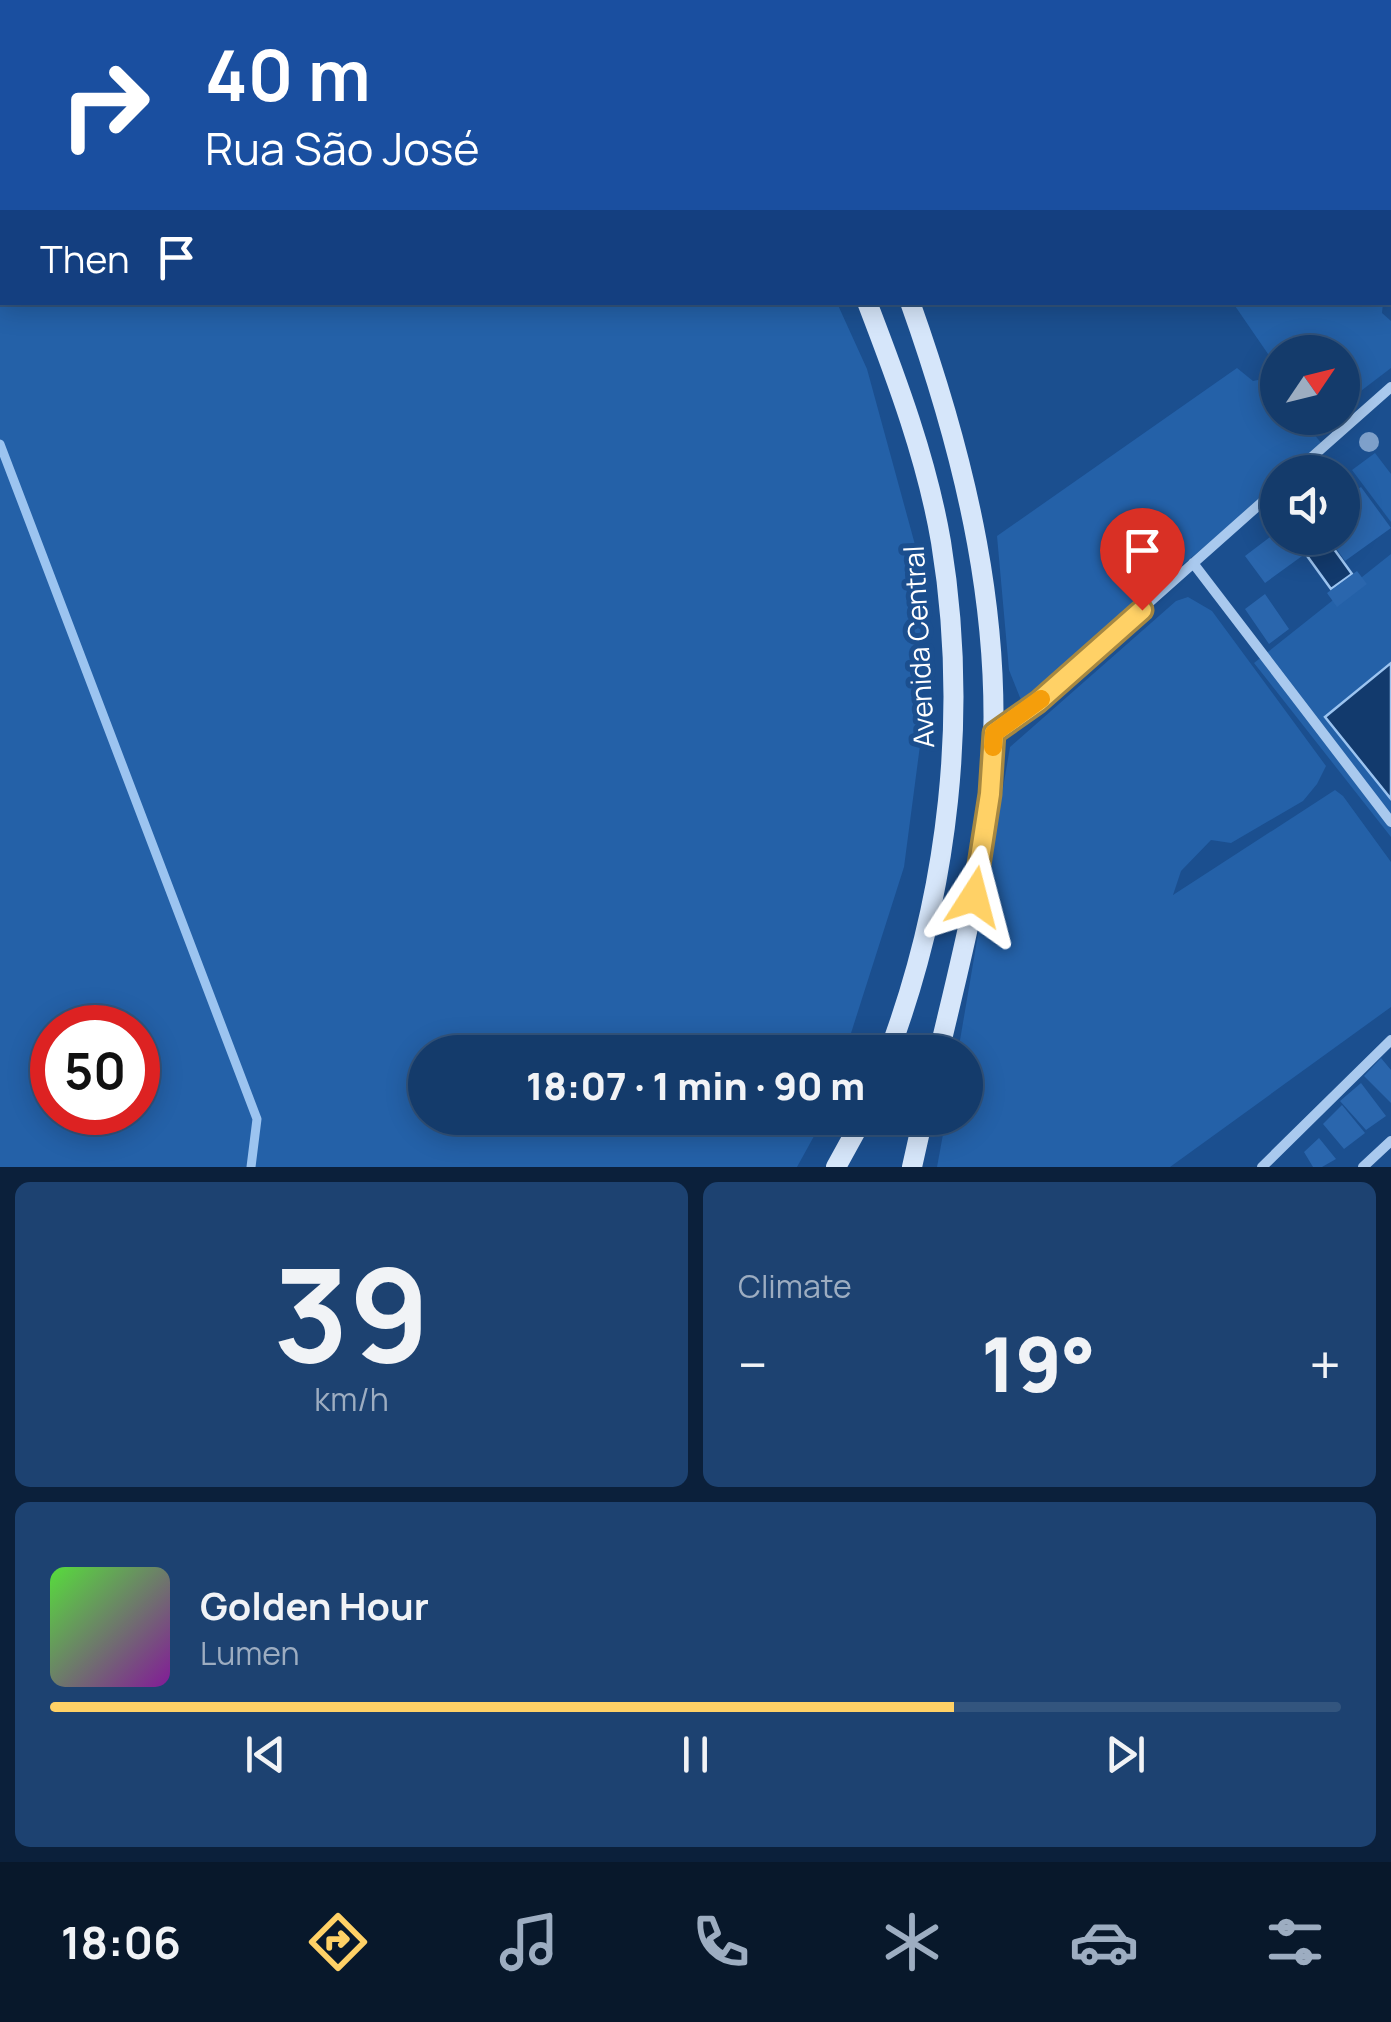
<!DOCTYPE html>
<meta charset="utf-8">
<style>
:root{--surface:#143b6b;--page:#1d4271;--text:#f1f3f6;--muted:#9dadc1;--line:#33557e;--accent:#ffd166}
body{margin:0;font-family:Manrope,sans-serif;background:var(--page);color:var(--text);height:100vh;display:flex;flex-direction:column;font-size:38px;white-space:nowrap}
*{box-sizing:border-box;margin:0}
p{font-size:32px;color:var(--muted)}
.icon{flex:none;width:55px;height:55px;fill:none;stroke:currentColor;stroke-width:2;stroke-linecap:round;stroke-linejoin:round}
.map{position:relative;height:1167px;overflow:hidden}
.details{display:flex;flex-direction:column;gap:15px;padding:15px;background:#0b203b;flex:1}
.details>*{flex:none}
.guide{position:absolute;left:0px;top:0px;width:1392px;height:305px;box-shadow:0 5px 25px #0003,0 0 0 2px var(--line);background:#1a4fa0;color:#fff;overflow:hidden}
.needle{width:65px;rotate:55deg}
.tools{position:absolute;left:1260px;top:335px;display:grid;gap:20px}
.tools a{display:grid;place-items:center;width:100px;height:100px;border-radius:50%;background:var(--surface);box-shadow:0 5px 25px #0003,0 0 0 2px var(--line);font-size:50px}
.speed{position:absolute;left:30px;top:1005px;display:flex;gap:20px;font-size:50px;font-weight:700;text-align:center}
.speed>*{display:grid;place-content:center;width:130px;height:130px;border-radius:50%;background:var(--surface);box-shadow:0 5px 25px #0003,0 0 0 2px var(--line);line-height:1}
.speed .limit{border:15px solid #d22;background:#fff;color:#111}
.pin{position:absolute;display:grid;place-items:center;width:85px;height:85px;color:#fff;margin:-102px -42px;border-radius:50% 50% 50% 0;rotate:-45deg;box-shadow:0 0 10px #0007}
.pin .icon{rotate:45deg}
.me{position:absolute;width:110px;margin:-55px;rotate:9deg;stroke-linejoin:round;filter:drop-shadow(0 0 8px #0008)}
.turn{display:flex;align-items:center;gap:35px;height:210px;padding:0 40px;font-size:45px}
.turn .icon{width:130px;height:130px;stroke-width:2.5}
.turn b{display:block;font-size:70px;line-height:85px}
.then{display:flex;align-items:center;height:95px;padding:0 40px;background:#0003;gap:20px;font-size:38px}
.big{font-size:75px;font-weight:800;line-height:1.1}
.details .tile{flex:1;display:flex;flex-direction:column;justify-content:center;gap:15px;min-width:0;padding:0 35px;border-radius:15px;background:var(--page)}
.details .dial{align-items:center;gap:0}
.dial b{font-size:130px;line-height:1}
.song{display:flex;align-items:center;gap:30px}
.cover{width:120px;height:120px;border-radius:15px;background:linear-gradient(135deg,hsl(110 70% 55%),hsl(290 70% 35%))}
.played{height:10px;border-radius:5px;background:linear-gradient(90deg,var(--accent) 70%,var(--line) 70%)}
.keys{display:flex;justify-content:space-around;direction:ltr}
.heat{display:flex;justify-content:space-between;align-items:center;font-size:55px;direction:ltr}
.details .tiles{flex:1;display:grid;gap:15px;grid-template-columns:1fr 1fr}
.tile:last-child{grid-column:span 2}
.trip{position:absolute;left:408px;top:1035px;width:575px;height:100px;border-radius:50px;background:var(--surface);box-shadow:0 5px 25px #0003,0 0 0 2px var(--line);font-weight:800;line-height:100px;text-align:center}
.tabs{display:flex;height:160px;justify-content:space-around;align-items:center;background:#08182b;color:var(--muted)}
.tabs .icon{width:70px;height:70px}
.tabs .on{color:var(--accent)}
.tabs b{font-size:45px;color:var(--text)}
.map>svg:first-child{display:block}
</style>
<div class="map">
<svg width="1391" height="1167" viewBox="0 0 1391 1167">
<rect width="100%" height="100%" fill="#1b4f8f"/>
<path fill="#2461a8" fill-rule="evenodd" d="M0 0 639 2H2V302L837 303 867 369 917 552 924 715 904 867 845 1052H425V1118H824L797 1167H0ZM52 1028H138V1112H52Z
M1233 303H1383L1382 313 1391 321V368L1349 400 1343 411 1342 352H1278L1277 367Z
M1237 368 1253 381 1268 378 1277 390 1278 418H1300L1324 446 1293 472H1278L1277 486 1021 700 1009 670 997 536Z
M1375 453 1391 474V522L1352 470Z
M1391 554V663L1326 717 1391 799V837L1254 663Z
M1188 597 1212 611 1326 766 1317 784 1303 801 1231 843 1211 840 1181 871 1173 895 1335 790 1343 796 1391 862V1007L1170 1167H937L946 1118H965V1052H958L1010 747 1176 601Z"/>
<path fill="#123a6d" stroke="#9cc4f0" stroke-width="2.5" d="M1326 538 1352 574 1331 589 1305 553Z
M1391 663V799L1325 717Z"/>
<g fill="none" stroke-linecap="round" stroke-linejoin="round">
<path stroke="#9cc4f0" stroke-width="9" d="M0 444 257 1119 251 1167"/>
</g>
<path fill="#2a66ad" d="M1361 487 1391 528 1345 561 1329 538H1342V500Z
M1278 531V538H1327L1265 583 1245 556Z
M1357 571 1367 584 1337 607 1327 593Z
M1265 594 1289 629 1269 644 1245 609Z
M1381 1058 1391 1070V1103L1364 1076Z
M1361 1083 1386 1116 1366 1130 1340 1101Z
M1342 1105 1365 1133 1344 1149 1323 1124Z
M1319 1138 1336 1159 1322 1167H1313L1304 1152Z"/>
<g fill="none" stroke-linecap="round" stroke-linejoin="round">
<path stroke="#a9c9ee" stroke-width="10" d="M1295 472 1391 387
M1193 563 1391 822
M995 732 1037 702 1278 488
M1262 1167 1391 1040
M1363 1167 1391 1141"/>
<path stroke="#d6e6fa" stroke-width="20" d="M674 0 675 2
M724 0 726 2
M867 302C897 380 927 460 941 542 969 713 949 891 889 1052
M910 302C966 459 1006 624 990 792 982 880 959 967 939 1052
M836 1167 863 1118
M912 1167 923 1118"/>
</g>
<circle fill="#7ea0ca" cx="1369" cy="442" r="10"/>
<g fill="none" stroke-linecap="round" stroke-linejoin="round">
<defs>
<path id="route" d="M974 897 990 794 994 733 1038 702 1142 610"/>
</defs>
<use href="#route" stroke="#a68842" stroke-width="25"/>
<use href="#route" stroke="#ffd166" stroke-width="18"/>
<path stroke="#f59e0b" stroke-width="18" d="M993 747 994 733 1041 699"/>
</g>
<g text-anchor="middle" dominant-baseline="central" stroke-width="10" stroke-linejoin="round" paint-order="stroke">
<g font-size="28" fill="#fff" stroke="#1b4f8f">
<text transform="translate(918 647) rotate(-93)">Avenida Central</text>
</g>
</g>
</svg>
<div class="tools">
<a><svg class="needle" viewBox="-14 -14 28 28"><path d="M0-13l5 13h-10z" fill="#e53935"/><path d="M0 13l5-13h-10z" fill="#9dadc1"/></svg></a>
<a><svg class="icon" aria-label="sound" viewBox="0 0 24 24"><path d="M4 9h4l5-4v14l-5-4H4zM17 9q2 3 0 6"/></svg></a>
</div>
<div class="speed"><div class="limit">50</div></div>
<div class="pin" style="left:1142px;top:610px;background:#d93025"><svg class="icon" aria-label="arrive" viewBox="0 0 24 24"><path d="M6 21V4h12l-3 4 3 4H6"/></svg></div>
<svg class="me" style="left:974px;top:897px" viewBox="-20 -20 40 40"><path d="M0-17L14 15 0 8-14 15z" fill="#ffd166" stroke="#fff" stroke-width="4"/></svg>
<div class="trip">18:07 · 1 min · 90 m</div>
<div class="guide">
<div class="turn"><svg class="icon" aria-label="right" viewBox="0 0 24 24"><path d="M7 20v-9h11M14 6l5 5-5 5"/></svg><div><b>40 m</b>Rua São José</div></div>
<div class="then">Then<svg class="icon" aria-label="arrive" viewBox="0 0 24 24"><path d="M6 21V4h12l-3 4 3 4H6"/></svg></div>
</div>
</div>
<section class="details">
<div class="tiles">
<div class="tile dial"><b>39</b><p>km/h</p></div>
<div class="tile"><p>Climate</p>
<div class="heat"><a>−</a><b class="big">19°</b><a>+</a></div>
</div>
<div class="tile">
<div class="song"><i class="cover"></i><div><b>Golden Hour</b><p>Lumen</p></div></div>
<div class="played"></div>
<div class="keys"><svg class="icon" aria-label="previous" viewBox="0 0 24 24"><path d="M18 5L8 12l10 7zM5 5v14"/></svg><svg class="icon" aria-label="pause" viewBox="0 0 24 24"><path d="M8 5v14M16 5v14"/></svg><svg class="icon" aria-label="next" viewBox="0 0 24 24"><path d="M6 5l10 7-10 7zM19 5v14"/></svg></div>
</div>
</div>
</section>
<nav class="tabs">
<b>18:06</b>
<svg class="icon on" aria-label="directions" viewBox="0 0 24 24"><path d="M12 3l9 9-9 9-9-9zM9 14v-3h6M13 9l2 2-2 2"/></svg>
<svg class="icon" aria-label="music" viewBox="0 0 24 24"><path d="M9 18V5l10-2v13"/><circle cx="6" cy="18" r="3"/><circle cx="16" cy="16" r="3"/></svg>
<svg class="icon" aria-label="phone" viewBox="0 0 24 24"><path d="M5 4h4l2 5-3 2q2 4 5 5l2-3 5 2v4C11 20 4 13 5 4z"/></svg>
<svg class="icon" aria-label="climate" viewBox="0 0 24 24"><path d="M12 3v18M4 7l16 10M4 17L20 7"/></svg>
<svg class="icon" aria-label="car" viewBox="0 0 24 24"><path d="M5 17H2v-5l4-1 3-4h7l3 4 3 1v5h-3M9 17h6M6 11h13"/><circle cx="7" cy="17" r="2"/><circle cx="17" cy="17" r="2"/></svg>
<svg class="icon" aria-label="filters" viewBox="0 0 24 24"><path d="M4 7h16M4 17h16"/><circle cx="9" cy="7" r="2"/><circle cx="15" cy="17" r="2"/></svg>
</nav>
